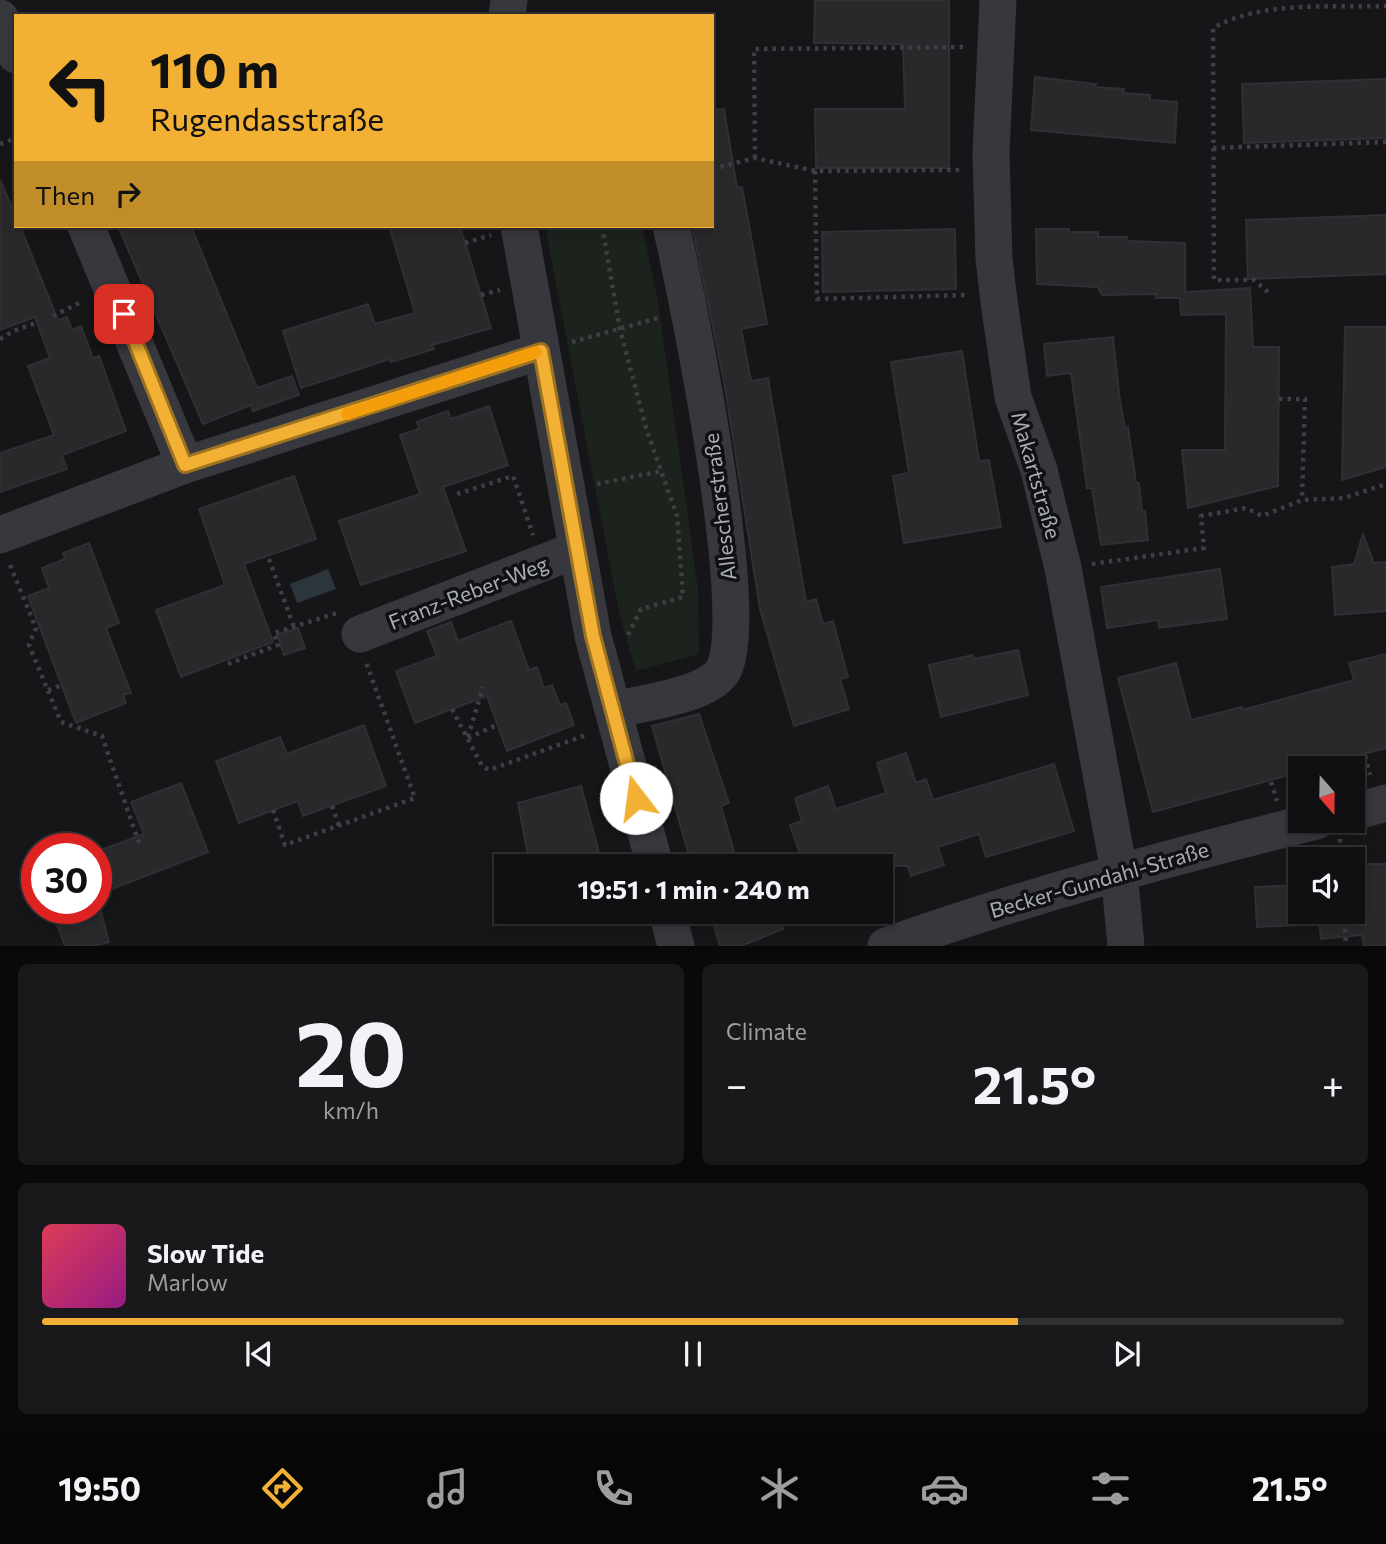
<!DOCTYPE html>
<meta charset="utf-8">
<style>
:root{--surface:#101012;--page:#19191b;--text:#f1f3f6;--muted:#9c9d9f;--line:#303032;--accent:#f2b134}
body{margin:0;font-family:Commissioner,sans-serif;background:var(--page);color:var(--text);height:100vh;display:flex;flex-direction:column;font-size:26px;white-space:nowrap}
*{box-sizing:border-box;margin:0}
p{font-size:23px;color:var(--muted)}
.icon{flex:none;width:38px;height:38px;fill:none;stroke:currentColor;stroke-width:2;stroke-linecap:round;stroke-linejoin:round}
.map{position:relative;height:946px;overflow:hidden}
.sheet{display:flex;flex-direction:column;gap:18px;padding:18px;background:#09090a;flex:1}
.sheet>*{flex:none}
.hud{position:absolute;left:14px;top:14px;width:700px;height:214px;border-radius:0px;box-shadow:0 4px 10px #0003,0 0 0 2px var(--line);background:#f2b134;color:#111;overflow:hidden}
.needle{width:46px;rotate:160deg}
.buttons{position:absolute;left:1288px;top:756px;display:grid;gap:14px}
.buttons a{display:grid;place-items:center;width:77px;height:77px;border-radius:0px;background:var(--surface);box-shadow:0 4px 10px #0003,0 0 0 2px var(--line);font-size:35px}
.speed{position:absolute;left:21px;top:833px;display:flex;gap:14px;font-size:35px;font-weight:700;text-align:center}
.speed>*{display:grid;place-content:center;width:91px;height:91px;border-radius:50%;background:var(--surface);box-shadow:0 4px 10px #0003,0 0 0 2px var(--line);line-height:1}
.speed .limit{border:10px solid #d22;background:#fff;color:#111}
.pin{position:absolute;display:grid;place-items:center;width:60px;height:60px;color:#fff;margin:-30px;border-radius:14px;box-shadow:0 4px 10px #0006}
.me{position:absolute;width:77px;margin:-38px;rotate:345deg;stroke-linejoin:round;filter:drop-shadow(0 0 5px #0008)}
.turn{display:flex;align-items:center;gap:24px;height:147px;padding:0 21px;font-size:32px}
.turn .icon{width:91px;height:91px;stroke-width:2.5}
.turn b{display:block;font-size:49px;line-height:60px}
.then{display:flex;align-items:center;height:66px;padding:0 21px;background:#0003;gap:14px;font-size:26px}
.big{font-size:52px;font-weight:700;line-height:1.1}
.sheet .tile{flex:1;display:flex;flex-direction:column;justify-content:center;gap:10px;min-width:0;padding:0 24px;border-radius:10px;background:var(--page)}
.sheet .dial{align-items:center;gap:0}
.dial b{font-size:91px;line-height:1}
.song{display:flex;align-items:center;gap:21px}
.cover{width:84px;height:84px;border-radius:10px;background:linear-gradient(135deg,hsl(350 70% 55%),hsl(310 70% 35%))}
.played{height:7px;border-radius:4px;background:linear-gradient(90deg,var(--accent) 75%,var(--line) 75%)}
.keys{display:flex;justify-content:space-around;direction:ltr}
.heat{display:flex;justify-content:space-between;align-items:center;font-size:38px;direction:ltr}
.sheet .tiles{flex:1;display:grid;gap:18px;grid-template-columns:1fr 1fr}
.tile:last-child{grid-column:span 2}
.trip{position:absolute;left:494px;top:854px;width:399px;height:70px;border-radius:0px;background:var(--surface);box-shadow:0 4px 10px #0003,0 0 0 2px var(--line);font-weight:700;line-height:70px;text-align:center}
.tab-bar{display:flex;height:112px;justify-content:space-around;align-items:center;background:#060607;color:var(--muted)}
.tab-bar .icon{width:49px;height:49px}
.tab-bar .current{color:var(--accent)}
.tab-bar b{font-size:32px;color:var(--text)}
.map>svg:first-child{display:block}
</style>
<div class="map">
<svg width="1386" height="946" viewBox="0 0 1386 946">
<rect width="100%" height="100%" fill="#161618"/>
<path fill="#1c231d" d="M545 226H642L658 302 698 589 699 654 636 671 619 612Z"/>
<path fill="#2c353c" d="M328 569 336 589 297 603 290 584Z"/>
<path fill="#29292c" stroke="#303034" stroke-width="2" d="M815 0H949V168H816L815 109H905L903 44 814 43Z
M1035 77 1096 84 1095 87 1124 89 1123 93 1150 95V100L1177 102 1175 143 1031 130Z
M1386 79V138L1244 143 1242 84Z
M724 109 737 187H742L767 324 741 329 751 381 768 378 806 602 816 599 823 624 833 621 848 677 840 679 849 709 794 726 760 609 724 381 692 226H712V110Z
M0 180 16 216V226H20L58 320 67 317 72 330 81 326 93 358 99 356 126 431 62 455 67 469 0 492V453L54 435 28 366 50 358 35 317 0 330Z
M1386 215V274L1248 279 1246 220Z
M118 226H191L257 388 292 376 299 395 253 411 251 405 203 424Z
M389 226H460L491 328 432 345 434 349 391 362 390 359 301 388 283 331 368 304 375 324 415 313Z
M955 229 956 289 823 292 822 232Z
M1036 229H1069V232H1098V237H1127V241L1185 243V292L1250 288 1253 347H1279L1278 486 1188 508 1182 450H1225L1226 314 1181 315 1180 298H1156V294L1102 295 1098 287 1037 284Z
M1345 327H1386V467L1342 480Z
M1113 337 1120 401 1125 428 1128 427 1136 483H1139L1142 512 1145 511 1148 540 1101 545 1092 488H1087L1071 373 1047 376 1044 344Z
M962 351 979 461 989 460 1001 527 904 543 893 476 909 473 891 362Z
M489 406 508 465 443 487 466 551 361 585 339 521 420 494 400 435 419 429 417 422 448 411 451 419Z
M294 476 316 539 244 564 273 642 181 677 156 610 225 585 199 509Z
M1363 534 1374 563 1386 562V611L1335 615 1332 567 1354 564Z
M89 543 119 623 106 628 131 693 123 695 126 703 76 723 28 596 49 588 42 568 65 559 63 553Z
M1220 569 1227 619 1159 628 1158 620 1107 628 1101 587Z
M511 621 529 670 537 667 544 688 552 685 560 705 566 703 574 725 507 751 487 696 415 723 396 671 437 656 427 631 451 622 458 641Z
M298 628 305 648 284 655 277 635Z
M1018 650 1028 695 941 717 929 665 973 655 974 659Z
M1386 654V748L1313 768H1300V772L1289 775 1153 812 1118 678 1176 663 1191 720 1242 707V710L1354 680 1349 663Z
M699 714 729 803 721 806 738 866H692L652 726Z
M364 725 386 786 303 816 298 801 239 823 216 761 280 737 287 754Z
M906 753 916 783 926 779 933 800 1054 764 1074 831 986 857 979 834 938 847 944 865 911 876 908 866H804L790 825 802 821 795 798 828 786 836 809 886 793 877 763Z
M181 783 208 852 96 895V852L144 834 131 802Z
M581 786 601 860 579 866H530L518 803Z
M1363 864H1386V946H1364L1362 935 1321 939 1318 912H1364Z
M1299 885 1300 925 1257 927 1255 887Z
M51 908H100L109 942 94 946H65Z
M710 912H778L783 929 741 946H720Z"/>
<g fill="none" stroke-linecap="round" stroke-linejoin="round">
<path stroke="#3d3f44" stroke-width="4.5" stroke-dasharray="3.5 5" stroke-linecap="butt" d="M0 144 16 138
M1213 148 1386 142
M755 158 754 49 966 47
M712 169 755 158 815 171 961 170
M815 171 817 299 967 295
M602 226 620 329 646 428 677 516 683 597 641 609 627 637
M465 243 491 235
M1268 292 1254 280H1214L1213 28C1264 0 1329 8 1386 6
M481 295 500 290
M53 316 83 301
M0 339 13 331 36 323
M572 342 658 318
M1279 399H1305L1302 500
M597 484 662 471
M457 494 513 476 533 535
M269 559 294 627
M1092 564 1204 548 1201 516 1246 508 1262 516 1302 500 1344 498 1386 484
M10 565 36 628 29 645 61 722 102 736 139 843
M228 664 278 645 274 633 337 613
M48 690 62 685
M452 709 482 766 489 770 589 734
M468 737 483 687
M468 738 497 725
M1365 756 1370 775
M1271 782 1277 801
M332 806 339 826
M273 810 285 845 415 798 366 662
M1340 839 1341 859
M588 866 622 856
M1344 912 1346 946"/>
<path stroke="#37383d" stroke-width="37" d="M998 0 991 153 994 259 1000 309 1013 397 1039 470 1063 568 1119 871 1126 946
M507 16 509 0
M0 18 16 55
M86 226 185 465
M519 226 593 636 655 866
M0 535 185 465 541 351
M360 634 576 550
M613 710C642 703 705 696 722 672 755 625 687 295 671 226
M1353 812 1386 803
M667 912 676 946
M886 946C1027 896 1171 857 1316 821"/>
</g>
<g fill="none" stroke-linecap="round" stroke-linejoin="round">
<defs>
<path id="route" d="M124 314 185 465 541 351 593 636 636 798"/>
</defs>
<use href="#route" stroke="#9d7322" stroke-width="18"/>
<use href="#route" stroke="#f2b134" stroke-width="12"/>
<path stroke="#f59e0b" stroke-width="12" d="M347 414 536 352"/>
</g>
<g text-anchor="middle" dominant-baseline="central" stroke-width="7" stroke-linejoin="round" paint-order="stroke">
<g font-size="21" fill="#a8adb8" stroke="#111113">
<text transform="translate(1037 475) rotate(74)">Makartstraße</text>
<text transform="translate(719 507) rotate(-97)">Allescherstraße</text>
<text transform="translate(468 592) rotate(-21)">Franz-Reber-Weg</text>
<text transform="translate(1099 879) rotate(-16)">Becker-Gundahl-Straße</text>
</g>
</g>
</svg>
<div class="buttons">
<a><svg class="needle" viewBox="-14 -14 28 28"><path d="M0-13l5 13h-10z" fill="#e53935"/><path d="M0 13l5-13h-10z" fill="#9c9d9f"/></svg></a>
<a><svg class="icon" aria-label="sound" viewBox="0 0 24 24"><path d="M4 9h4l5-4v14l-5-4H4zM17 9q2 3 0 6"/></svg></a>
</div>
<div class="speed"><div class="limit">30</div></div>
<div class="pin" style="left:124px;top:314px;background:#d93025"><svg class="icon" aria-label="arrive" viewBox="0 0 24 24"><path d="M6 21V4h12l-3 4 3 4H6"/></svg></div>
<svg class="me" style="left:636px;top:798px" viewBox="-20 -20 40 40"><circle r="19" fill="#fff"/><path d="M0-13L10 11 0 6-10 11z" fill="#f2b134"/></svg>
<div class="trip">19:51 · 1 min · 240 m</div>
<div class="hud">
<div class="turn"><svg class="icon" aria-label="left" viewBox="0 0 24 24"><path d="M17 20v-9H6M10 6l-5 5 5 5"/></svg><div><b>110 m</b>Rugendasstraße</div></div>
<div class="then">Then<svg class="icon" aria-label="right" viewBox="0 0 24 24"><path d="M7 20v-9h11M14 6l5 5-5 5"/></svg></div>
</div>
</div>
<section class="sheet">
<div class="tiles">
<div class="tile dial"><b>20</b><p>km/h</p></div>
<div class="tile"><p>Climate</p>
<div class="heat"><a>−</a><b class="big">21.5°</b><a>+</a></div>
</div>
<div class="tile">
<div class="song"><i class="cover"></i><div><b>Slow Tide</b><p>Marlow</p></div></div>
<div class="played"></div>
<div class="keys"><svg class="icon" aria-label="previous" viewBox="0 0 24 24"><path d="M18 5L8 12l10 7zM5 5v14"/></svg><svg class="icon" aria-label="pause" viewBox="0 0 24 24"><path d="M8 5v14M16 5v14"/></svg><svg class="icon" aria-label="next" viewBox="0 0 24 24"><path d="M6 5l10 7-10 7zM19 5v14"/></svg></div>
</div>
</div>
</section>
<nav class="tab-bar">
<b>19:50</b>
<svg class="icon current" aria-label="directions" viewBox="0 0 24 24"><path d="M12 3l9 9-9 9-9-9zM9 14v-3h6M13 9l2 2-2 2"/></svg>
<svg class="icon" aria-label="music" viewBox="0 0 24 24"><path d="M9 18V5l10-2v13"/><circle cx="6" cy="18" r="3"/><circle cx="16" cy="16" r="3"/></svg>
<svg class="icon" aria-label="phone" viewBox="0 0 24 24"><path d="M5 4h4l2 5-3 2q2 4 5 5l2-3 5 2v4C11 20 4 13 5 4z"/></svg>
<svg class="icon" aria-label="climate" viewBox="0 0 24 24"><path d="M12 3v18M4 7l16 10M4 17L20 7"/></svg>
<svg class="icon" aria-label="car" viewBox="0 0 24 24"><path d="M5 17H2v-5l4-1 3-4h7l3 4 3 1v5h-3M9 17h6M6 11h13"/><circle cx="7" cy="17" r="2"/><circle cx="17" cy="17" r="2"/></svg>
<svg class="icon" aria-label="filters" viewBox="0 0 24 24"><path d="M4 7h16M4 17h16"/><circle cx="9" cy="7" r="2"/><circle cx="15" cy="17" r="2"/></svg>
<b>21.5°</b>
</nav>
